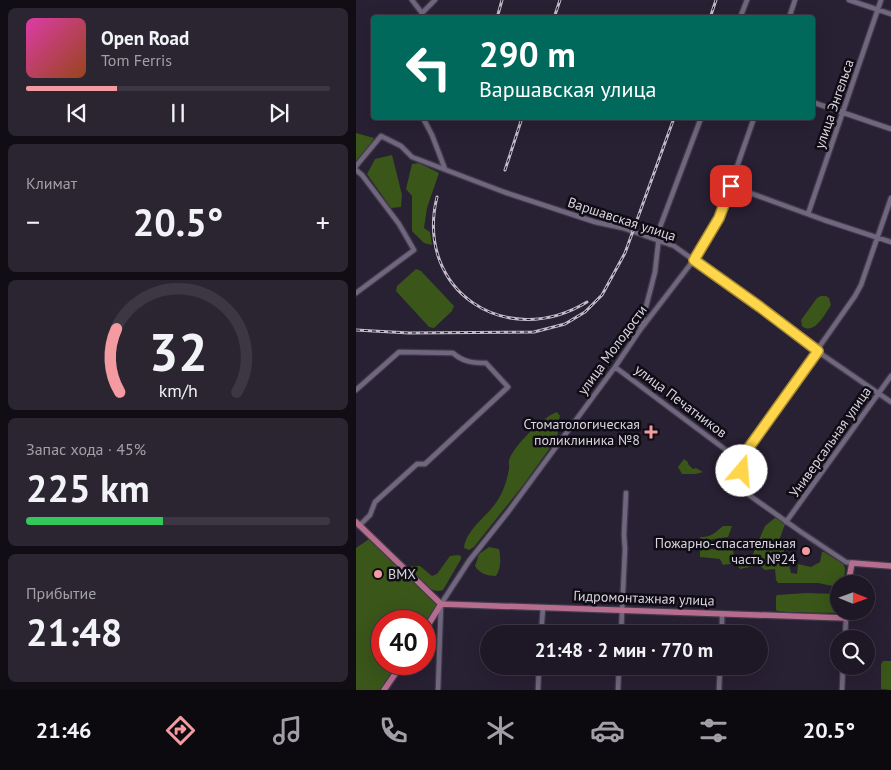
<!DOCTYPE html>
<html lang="ru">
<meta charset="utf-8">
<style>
:root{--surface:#1e1826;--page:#2b2532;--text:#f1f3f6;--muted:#a1a0a7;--line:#3c3743;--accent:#f49aa1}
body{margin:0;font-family:"PT Sans",sans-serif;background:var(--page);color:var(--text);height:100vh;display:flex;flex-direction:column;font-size:19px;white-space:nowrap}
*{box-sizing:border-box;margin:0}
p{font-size:16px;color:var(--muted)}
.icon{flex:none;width:28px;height:28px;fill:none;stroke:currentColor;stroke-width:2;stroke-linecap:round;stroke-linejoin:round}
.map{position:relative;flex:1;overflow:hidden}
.panel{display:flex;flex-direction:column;gap:8px;padding:8px;background:#100d15;width:356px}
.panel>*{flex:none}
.hud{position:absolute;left:15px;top:15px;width:444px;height:105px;border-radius:5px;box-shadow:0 5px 20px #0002,0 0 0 1px var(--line);background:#00695c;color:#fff;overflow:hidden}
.needle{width:32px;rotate:91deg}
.fabs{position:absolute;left:474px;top:575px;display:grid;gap:10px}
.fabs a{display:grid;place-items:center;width:45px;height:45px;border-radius:50%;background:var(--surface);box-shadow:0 5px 20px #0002,0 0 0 1px var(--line);font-size:25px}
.speed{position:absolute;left:15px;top:610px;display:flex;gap:10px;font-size:25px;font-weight:700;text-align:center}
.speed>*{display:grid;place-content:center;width:65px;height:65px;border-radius:50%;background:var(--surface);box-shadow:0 5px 20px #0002,0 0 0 1px var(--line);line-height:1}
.speed .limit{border:8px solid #d22;background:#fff;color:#111}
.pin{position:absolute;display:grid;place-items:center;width:42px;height:42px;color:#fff;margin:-21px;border-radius:10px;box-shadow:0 2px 8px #0006}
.me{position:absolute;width:55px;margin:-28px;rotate:18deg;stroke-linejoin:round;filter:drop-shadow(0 0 4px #0008)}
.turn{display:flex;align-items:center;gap:18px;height:105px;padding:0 25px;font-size:22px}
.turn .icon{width:65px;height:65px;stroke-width:2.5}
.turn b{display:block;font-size:35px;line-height:42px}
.big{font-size:38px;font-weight:700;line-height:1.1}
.panel .tile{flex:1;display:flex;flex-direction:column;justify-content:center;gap:8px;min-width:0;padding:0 18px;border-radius:8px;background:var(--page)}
.panel .dial{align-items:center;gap:0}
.dial svg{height:130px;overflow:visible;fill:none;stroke:var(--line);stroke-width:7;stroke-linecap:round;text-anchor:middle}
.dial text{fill:var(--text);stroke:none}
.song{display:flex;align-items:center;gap:15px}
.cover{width:60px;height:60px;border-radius:8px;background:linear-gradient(135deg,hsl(320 70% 55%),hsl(20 70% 35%))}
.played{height:5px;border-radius:2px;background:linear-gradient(90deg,var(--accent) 30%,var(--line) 30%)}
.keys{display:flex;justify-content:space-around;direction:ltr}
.heat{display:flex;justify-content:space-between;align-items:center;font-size:28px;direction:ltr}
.charge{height:8px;border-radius:4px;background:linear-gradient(90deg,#34c759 45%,var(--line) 0)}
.trip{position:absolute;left:124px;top:625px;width:288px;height:50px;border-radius:25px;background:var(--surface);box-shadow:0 5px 20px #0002,0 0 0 1px var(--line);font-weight:700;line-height:50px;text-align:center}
.tab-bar{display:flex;height:80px;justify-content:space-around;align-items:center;background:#0c0a0f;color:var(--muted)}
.tab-bar .icon{width:35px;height:35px}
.tab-bar .current{color:var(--accent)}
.tab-bar b{font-size:22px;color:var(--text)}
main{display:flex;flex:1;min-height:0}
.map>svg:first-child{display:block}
</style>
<main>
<section class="panel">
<div class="tile">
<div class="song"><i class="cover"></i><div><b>Open Road</b><p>Tom Ferris</p></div></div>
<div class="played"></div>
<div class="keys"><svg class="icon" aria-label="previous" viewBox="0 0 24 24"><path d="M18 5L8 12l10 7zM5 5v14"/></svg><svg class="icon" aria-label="pause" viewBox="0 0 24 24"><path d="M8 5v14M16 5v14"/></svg><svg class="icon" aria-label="next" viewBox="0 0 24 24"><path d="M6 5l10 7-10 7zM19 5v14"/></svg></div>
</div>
<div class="tile"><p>Климат</p>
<div class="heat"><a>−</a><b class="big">20.5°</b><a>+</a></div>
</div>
<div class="tile dial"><svg viewBox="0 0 100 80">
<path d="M14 69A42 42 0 1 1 86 69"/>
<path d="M14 69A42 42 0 0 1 12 30" stroke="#f49aa1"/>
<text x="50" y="56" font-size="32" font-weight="700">32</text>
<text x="50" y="72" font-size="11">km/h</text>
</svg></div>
<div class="tile"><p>Запас хода · 45%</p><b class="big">225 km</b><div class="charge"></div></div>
<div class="tile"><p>Прибытие</p><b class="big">21:48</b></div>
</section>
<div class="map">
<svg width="535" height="690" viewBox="0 0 535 690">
<rect width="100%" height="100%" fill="#282033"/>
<path fill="#3a5619" d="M0 133 18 138 13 147 0 161Z
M36 155 46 195 45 207 35 208 11 174 19 159Z
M63 163 83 173 71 208 68 228 74 232 76 245 68 243 56 231V196L50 189 56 164Z
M60 269 65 271 98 306 96 311 78 328 73 327 40 291 41 286Z
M465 296H470L473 298 475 305C469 314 458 336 446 326L445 320 461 298Z
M201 412 204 416C201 424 203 430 201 438L168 484 118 547 113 550 108 548C110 528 134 515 143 498 148 490 152 477 153 468 154 466 152 463 153 461 155 448 189 415 201 412Z
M328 459 332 462V464L337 469 340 468 347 472 340 474H326L322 467Z
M420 517 425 519 429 524 423 541 429 547 426 558 418 556 423 562 429 561 433 565 435 573 441 574 442 564 455 567 464 562 466 552H468L487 564 489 568 488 584H482V587L462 583H422L420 580 419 569 409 570 403 565 384 569 379 563 367 565 364 559 344 557V537C354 538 360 532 367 526H376L372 537 350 540V549L377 550 378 556 393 557 397 554 409 526Z
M13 539 17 541 81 603V607L69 623V621H26V664H42L25 690H0V548Z
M133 547 143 549C145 558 145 569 140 576 131 576 123 573 119 566L123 554Z
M102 555 105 556V559L87 590C74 595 63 578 54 570L55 566H64L76 576 81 574 94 556Z
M450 593 482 594V611H484V613C472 612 425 614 420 610V597L421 595Z
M527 661H535V690L525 689V664Z"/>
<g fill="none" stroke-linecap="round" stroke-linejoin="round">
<defs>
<path id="minor" d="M56 0 66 13
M493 0 535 14
M65 18 66 13 79 0
M384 18 391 0
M433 18 439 0
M456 102 535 129
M67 118 76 135 89 169
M0 166 25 136 45 146 56 157 148 192 239 222 267 228 318 246 404 307 461 351 535 402
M0 170 6 175 43 224 58 250 0 293
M375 186 468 220 535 242
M452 214 525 0
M285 326 299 272 304 227 345 118
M259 367 386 462
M0 390 43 352 97 353C107 362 117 363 130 363L152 387 69 464H61L19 502 14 515 3 526
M430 522 535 376
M496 563 490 562 445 532 393 495 387 480 386 462 389 453 416 414 499 296 505 285 535 198
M185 634 187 608
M265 634 269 549 268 535 270 493
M366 634V614
M489 639 490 618
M82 690 85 604 113 561 152 512 259 367 284 330 340 257 363 218 398 118
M182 690 183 666
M262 690 263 666
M363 690 364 666
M486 690 487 666"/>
<path id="major" d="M0 522 85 604
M492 584 496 563 535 566
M85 604 490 618V611
M69 630 85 604
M28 690 46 664"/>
</defs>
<use href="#minor" stroke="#413a4b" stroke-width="7"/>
<use href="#major" stroke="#413a4b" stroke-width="8"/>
<use href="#minor" stroke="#70677e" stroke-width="4.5"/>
<use href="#major" stroke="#b76d8e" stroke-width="5.5"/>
<defs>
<path id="rail" d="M141 18 146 0
M198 18 204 0
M354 18 360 0
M149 170 166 118
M81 197C58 291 151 351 231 302
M0 330 53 333 178 332 209 324 229 312 246 295 269 253 318 118"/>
</defs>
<use href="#rail" stroke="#c0bac9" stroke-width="3"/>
<use href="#rail" stroke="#0f0c14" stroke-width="1" stroke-dasharray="4" stroke-linecap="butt"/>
</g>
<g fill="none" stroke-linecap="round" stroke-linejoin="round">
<defs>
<path id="route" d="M375 186 363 218 338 260 404 307 462 351 389 453 386 462V471"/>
</defs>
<use href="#route" stroke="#a68a30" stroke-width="12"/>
<use href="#route" stroke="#ffd54a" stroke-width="9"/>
</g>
<g fill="#f49aa1" stroke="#0f0c14" stroke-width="2">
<path d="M292.5 424.5h5v5h5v5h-5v5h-5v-5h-5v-5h5z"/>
<circle cx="450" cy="551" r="5"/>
<circle cx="22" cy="574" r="5"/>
</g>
<g text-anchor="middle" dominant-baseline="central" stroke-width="5" stroke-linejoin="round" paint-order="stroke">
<g font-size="14" fill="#d9d4e2" stroke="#0f0c14">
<text transform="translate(478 104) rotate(-71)">улица Энгельса</text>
<text transform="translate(266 219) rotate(18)">Варшавская улица</text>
<text transform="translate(256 350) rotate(-54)">улица Молодости</text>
<text transform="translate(325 401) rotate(37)">улица Печатников</text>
<text transform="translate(474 442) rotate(-55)">Универсальная улица</text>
<text transform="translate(288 598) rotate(2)">Гидромонтажная улица</text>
</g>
<g font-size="14" fill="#d9d4e2" stroke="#0f0c14" text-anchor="end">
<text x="284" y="424">Стоматологическая<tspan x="284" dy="16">поликлиника №8</tspan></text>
<text x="440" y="543">Пожарно-спасательная<tspan x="440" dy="16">часть №24</tspan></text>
<text x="32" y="574" text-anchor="start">BMX</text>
</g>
</g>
</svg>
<div class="fabs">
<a><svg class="needle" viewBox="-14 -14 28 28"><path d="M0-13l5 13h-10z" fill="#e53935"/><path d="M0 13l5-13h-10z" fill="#a1a0a7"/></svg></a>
<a><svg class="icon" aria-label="search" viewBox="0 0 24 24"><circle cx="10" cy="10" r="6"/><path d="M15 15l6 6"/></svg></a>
</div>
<div class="speed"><div class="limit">40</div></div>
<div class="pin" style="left:375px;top:186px;background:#d93025"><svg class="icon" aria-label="arrive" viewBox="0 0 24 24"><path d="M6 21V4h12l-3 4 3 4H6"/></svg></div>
<svg class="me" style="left:386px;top:471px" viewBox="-20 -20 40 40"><circle r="19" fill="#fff"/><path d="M0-13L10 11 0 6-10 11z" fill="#ffd54a"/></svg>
<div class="trip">21:48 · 2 мин · 770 m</div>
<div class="hud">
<div class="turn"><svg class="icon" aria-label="left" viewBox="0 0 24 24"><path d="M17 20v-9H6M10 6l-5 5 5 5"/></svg><div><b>290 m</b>Варшавская улица</div></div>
</div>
</div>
</main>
<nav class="tab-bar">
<b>21:46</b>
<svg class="icon current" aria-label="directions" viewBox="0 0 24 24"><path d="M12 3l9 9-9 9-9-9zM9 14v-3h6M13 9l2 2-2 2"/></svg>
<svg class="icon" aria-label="music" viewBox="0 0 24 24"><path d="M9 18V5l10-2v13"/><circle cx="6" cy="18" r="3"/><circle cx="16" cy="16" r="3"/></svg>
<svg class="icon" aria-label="phone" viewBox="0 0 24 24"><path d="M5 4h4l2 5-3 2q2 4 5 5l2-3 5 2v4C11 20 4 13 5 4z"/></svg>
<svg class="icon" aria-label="climate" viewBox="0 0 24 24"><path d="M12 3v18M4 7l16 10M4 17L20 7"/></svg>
<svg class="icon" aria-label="car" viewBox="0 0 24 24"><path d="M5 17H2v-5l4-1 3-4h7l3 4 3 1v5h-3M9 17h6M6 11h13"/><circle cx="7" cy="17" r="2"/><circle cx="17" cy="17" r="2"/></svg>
<svg class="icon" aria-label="filters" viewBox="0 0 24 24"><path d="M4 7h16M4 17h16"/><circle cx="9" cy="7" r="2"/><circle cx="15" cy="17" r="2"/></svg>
<b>20.5°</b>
</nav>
